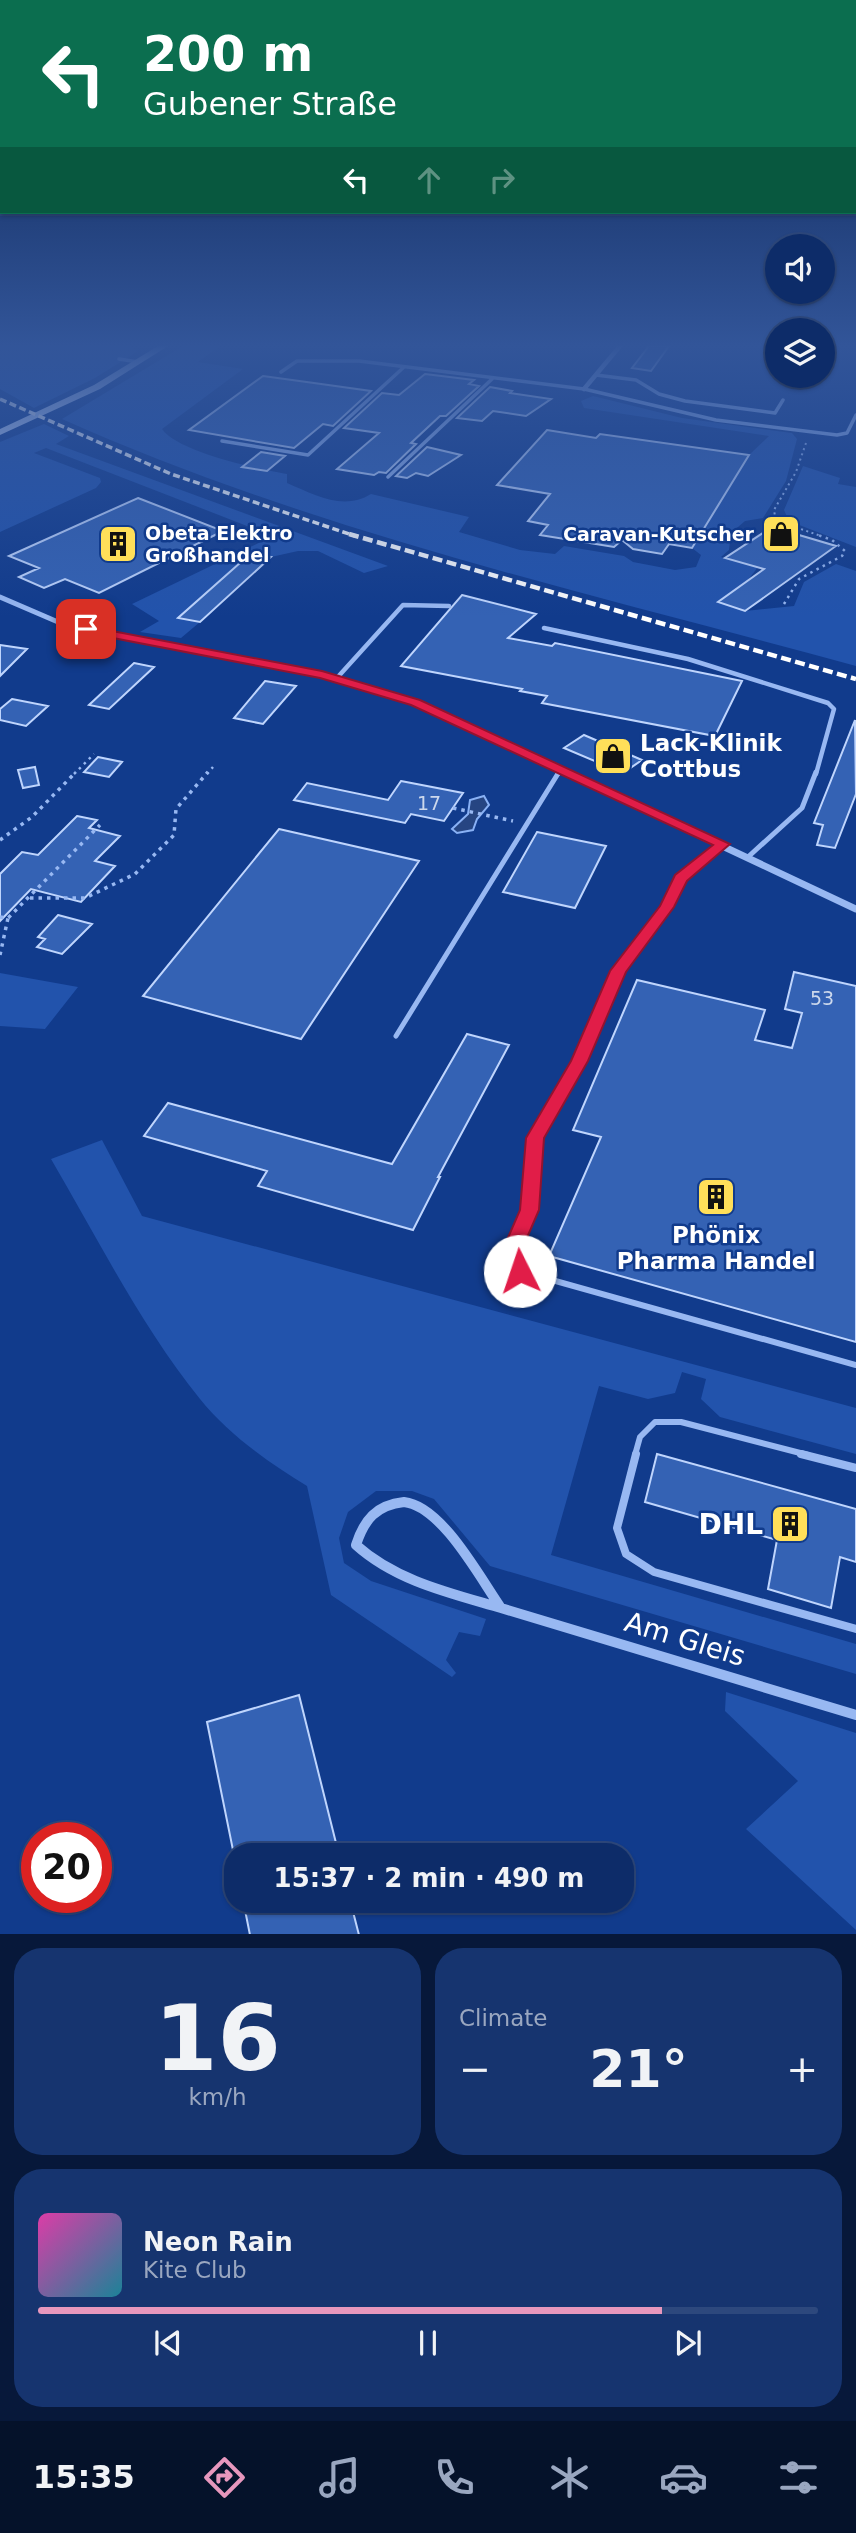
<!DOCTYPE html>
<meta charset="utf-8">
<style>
:root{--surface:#0d2c69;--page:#16346f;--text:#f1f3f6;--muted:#9aa7c0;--line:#2d487d;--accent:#e797bd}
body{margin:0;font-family:"DejaVu Sans",sans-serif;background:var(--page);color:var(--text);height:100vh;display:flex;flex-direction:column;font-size:26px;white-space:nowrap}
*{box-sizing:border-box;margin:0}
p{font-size:23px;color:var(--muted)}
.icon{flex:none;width:38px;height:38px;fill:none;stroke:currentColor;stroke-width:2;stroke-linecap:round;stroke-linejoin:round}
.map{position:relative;height:1934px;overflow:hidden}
.details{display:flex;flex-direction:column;gap:14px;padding:14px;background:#07183a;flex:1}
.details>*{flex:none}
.banner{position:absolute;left:0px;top:0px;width:858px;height:214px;box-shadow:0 2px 5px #0004,0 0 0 2px var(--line);background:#0b6e4f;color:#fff;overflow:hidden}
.tools{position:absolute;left:765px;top:234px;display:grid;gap:14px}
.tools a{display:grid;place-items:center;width:70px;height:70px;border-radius:50%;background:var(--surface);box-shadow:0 2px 5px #0004,0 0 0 2px var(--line);font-size:35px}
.speed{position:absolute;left:21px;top:1822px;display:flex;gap:14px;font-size:35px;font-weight:700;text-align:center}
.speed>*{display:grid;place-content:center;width:91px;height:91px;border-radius:50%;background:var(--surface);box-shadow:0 2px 5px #0004,0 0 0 2px var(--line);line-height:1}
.speed .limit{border:10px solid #d22;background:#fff;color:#111}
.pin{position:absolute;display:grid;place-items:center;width:60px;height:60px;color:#fff;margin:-30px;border-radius:14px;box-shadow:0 4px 10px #0006}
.me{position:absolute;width:77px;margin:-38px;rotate:356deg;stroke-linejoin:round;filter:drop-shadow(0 0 5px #0008)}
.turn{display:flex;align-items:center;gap:24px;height:147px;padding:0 28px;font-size:32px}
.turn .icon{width:91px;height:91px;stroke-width:2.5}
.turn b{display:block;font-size:49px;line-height:60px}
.lanes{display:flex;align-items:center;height:66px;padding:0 28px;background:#0003;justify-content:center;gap:35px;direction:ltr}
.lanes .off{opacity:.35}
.big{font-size:52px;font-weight:700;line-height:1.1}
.details .widget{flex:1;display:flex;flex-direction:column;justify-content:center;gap:10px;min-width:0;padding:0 24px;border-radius:28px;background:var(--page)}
.details .dial{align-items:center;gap:0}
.dial b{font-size:91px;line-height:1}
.song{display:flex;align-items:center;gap:21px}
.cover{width:84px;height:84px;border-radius:10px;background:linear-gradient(135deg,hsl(320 70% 55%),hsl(190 70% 35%))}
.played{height:7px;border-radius:4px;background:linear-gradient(90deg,var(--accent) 80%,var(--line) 80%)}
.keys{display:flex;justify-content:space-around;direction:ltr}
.heat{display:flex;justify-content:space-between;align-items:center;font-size:38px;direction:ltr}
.details .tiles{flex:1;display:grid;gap:14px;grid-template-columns:1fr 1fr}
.widget:last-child{grid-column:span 2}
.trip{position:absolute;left:224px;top:1843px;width:410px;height:70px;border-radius:28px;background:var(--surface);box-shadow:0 2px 5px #0004,0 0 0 2px var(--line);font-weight:700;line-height:70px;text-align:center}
.tabs{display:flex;height:112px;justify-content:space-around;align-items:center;background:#05122a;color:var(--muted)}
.tabs .icon{width:49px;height:49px}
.tabs .current{color:var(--accent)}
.tabs b{font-size:32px;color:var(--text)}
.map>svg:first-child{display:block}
</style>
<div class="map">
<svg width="856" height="1935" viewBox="0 0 856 1935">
<rect width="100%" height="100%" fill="#113b8c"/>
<path fill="#2253ac" d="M0 346H128L138 351 95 378 34 408 0 389Z
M183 346H220L198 362 243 369 162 429C178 452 258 469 287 474V483C315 495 343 511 371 494L469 517 459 532 520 550 555 554 564 546 624 556 633 562 675 570 696 567 701 555 692 548 749 455 769 436 584 408 581 401 593 396 682 418 792 433 797 439 786 481 763 518 745 521 731 533 729 550 721 557 758 567 748 580 718 601 745 611 794 606 804 582 836 564 856 571V666C589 593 315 532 62 419Z
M44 424 69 436 56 444 388 566 364 573 318 551H298L271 557 250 554 179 617 200 622 181 638 140 632 159 621 132 604 273 536 46 448 34 453 100 478 101 482 96 488 0 532V442Z
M803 466 840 478 838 484 856 487V547L789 521 784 510Z
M0 973 78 987 45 1029 0 1026Z
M102 1140 142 1216 856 1408V1454L720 1417 701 1399 706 1379 682 1372 675 1393 648 1399 599 1386 551 1555 856 1644V1674L490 1566 434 1499 412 1491H376L348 1512 339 1538 344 1563 371 1581 486 1619 480 1636 459 1632 446 1660 456 1673 452 1677 331 1595 307 1486C269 1463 228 1434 200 1399 141 1326 98 1239 51 1159Z
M726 1692 856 1733V1930L746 1829 798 1781 725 1711Z"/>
<path fill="#264582" stroke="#89b1f5" stroke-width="2" d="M484 796 489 805 477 819 473 830 457 833 452 829 468 814 470 800Z"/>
<path fill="#3462b4" stroke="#bfd5fd" stroke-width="2" d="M649 346H669L651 371 632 368Z
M425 374 474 380 469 384 479 386 446 416H440L411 443 416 444 386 473 379 472 374 475 337 469 379 433 344 428 382 393 399 395Z
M263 376 314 383 371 391 333 426 323 424 294 448 189 430Z
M490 387 512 391 510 393 551 399 526 416 493 411 482 421 457 418Z
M547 430 596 438 600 434 749 455 692 548 669 544 662 554 633 549 622 540 614 547 540 535 548 525 528 521 550 494 497 485Z
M427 447 461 455 428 476 416 473 407 478 396 476Z
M261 452 285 456 267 471 242 467Z
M138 498 223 531 99 593 65 579 44 588 19 577 39 568 9 556Z
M772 527 836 546 745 611 718 602 764 569 725 558Z
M250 554 271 557 200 622 178 618Z
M462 595 536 614 508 638 552 646 555 643 742 681 715 736 542 703 547 696 520 691 522 689 401 666Z
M0 645 27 649 0 676Z
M134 663 154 667 109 709 89 705Z
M265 681 296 686 263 724 234 718Z
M12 699 48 706 26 726 0 720V709Z
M855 720 856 794 835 848 817 845 823 825 814 823Z
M584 735 642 760 623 773 564 748Z
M98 757 122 762 109 777 84 772Z
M35 767 39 785 23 788 18 770Z
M401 781 463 793 444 821 411 814 405 823 294 800 307 783 388 800Z
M77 816 97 820 89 828 120 836 95 861 115 866 81 902 31 889 0 921V874L22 852 38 855Z
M279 829 419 861 301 1039 143 996Z
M537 832 606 846 575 908 503 892Z
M58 915 92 924 62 954 37 947 45 939 38 937Z
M794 972 856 986V1342L549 1256 601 1137 573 1130 637 980 765 1010 755 1040 792 1048 802 1013 785 1009Z
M467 1034 509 1045 438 1177H440L413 1230 258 1186 267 1171 144 1136 168 1103 392 1164Z
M657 1454 856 1509V1562L840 1557 831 1608 768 1589 777 1540 645 1502Z
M299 1695 339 1855H234L207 1722Z
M243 1900H350L359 1935H250Z"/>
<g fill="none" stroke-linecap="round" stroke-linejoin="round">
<path stroke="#98b8f2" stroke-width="2" stroke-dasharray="2 3.5" stroke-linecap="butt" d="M806 443 796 472 774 510 775 516 792 526 821 536"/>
<path stroke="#98b8f2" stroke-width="2.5" stroke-dasharray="2.5 4.5" stroke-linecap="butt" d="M784 604 799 579 842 556 845 551 832 540 815 534
M74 774 94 754
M207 774 213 767"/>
<path stroke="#98b8f2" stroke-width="3.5" stroke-dasharray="3.5 5" stroke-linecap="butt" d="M453 808 513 821
M0 840 32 817 76 772
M30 898H85L135 874 174 835 176 809 208 772
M0 917 8 918 100 825
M0 955 8 918"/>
<path stroke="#98b8f2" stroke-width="3.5" d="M119 359 138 362
M281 372 297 361H359L584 389 716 420 837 435 847 433 856 415
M596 375 636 380 659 394 685 401 775 413 783 400
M222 441 308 455 404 367
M388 477 492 379"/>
<path stroke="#98b8f2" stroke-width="4.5" d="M544 628 688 659 828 703 834 709 816 774
M336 679 403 605 449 606
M558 774 561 770"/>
<path stroke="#98b8f2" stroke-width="5" d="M748 857 802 808 816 772
M396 1036 559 772
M571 1075 618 971 667 907 681 878 722 845"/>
<path stroke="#98b8f2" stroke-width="6" d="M572 1073 535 1138 530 1210 516 1240 520 1271 856 1365
M635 1455 640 1437 655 1422H681L808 1455"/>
<path stroke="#98b8f2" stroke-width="8" d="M636 1454 617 1528 626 1554 654 1572 856 1629
M801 1454 856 1468"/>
<path stroke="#98b8f2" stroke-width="4.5" d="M584 389 620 346"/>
<path stroke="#98b8f2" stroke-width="5" d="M0 597 65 625 322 675 415 702 569 774"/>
<path stroke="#98b8f2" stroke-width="7" d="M565 772 856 909"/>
<path stroke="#98b8f2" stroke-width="10" d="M404 1502C442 1506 480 1578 501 1608 450 1593 396 1581 356 1545 364 1520 376 1505 404 1502Z
M501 1608 856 1715"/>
<path fill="#c7d9fc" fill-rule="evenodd" d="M158 346H168L100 389 0 435V429L94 385Z"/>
<path stroke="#fff" stroke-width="3.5" stroke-dasharray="7 3.5" stroke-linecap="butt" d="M0 399 171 474 355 536"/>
<path stroke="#fff" stroke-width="4.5" stroke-dasharray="10 4.5" stroke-linecap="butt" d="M349 534 856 679"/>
</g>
<linearGradient id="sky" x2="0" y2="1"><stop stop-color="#09204d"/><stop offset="0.56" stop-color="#325599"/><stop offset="1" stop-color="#325599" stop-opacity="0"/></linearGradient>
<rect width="856" height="617" fill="url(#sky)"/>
<path fill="#e11d48" stroke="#92132f" stroke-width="2" d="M86 626 322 671 420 700 730 844 687 881 674 907 626 972 588 1061 544 1138 539 1210 526 1240 530 1271 527 1276H513L507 1240 520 1210 526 1138 571 1061 610 971 660 906 675 875 713 845 411 705 320 678 82 632 80 629Z"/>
<defs>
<symbol id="shop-square" viewBox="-11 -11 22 22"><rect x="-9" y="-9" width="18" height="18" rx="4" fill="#ffdf59" stroke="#113b8c"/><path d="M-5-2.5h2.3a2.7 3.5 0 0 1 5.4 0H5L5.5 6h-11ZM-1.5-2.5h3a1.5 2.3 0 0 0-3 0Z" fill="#111"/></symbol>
<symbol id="building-square" viewBox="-11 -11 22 22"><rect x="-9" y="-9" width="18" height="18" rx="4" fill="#ffdf59" stroke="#113b8c"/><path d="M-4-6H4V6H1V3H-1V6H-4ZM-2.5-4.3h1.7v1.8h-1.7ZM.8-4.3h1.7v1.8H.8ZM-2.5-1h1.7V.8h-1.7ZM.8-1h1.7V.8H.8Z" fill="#111"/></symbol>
</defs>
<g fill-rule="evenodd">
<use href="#shop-square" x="759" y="512" width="44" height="44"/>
<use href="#building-square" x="96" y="522" width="44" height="44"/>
<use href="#shop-square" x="591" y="734" width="44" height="44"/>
<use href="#building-square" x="694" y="1175" width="44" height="44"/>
<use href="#building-square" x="768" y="1502" width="44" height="44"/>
</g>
<g text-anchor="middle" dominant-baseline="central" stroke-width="5" stroke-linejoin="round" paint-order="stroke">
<g font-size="19" font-weight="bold" fill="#fff" stroke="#113b8c" text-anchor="start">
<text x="145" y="533">Obeta Elektro<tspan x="145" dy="22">Großhandel</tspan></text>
<text x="754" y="534" text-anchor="end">Caravan-Kutscher</text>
</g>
<g font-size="19" fill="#ccd8ec">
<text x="429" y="803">17</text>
<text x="822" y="998">53</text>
</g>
<g font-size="23" font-weight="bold" fill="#fff" stroke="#113b8c" text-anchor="start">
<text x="640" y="743">Lack-Klinik<tspan x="640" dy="26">Cottbus</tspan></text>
<text x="716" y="1235" text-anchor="middle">Phönix<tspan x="716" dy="26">Pharma Handel</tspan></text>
</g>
<g font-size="28" font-weight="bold" fill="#fff" stroke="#113b8c" text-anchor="end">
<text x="763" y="1524">DHL</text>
</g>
<g font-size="28" fill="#fff" stroke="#113b8c">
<text transform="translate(685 1639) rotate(17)">Am Gleis</text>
</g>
</g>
</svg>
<div class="tools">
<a><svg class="icon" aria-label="sound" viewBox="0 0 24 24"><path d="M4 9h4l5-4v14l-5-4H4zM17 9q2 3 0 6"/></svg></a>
<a><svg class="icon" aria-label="layers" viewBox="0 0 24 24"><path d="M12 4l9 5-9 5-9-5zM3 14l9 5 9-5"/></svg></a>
</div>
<div class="speed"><div class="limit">20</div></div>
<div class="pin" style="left:86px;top:629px;background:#d93025"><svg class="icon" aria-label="arrive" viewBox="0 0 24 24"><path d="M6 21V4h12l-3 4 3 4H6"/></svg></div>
<svg class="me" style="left:520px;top:1271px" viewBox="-20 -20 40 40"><circle r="19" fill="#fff"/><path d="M0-13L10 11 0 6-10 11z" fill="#e11d48"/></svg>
<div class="trip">15:37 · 2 min · 490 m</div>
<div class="banner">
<div class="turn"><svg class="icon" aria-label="left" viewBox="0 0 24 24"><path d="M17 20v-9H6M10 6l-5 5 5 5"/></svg><div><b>200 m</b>Gubener Straße</div></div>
<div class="lanes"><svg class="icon" aria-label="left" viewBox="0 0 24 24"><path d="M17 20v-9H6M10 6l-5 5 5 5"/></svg><svg class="icon off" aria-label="ahead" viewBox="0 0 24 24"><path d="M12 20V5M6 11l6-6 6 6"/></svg><svg class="icon off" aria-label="right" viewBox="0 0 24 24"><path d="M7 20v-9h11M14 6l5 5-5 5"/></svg></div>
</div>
</div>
<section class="details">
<div class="tiles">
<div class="widget dial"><b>16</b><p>km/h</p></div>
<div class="widget"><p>Climate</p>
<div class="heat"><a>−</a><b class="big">21°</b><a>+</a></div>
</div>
<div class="widget">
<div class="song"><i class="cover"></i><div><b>Neon Rain</b><p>Kite Club</p></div></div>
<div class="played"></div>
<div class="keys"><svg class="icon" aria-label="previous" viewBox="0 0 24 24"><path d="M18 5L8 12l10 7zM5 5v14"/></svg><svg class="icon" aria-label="pause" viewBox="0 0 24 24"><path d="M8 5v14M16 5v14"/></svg><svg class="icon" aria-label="next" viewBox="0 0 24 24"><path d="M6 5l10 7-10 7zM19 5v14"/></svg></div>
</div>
</div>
</section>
<nav class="tabs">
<b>15:35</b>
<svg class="icon current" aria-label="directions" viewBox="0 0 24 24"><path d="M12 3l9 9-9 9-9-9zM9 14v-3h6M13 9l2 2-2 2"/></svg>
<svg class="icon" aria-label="music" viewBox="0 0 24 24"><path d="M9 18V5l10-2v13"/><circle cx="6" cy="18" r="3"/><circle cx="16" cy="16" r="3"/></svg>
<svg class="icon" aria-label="phone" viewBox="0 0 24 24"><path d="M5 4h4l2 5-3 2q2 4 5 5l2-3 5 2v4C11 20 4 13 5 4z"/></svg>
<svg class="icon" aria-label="climate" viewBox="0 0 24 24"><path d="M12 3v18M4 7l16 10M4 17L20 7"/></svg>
<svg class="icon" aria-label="car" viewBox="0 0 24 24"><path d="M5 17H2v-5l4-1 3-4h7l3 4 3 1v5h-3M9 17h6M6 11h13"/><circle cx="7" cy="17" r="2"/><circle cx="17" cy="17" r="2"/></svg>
<svg class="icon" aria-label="filters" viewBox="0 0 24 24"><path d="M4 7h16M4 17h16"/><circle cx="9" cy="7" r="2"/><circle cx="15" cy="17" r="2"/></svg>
</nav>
